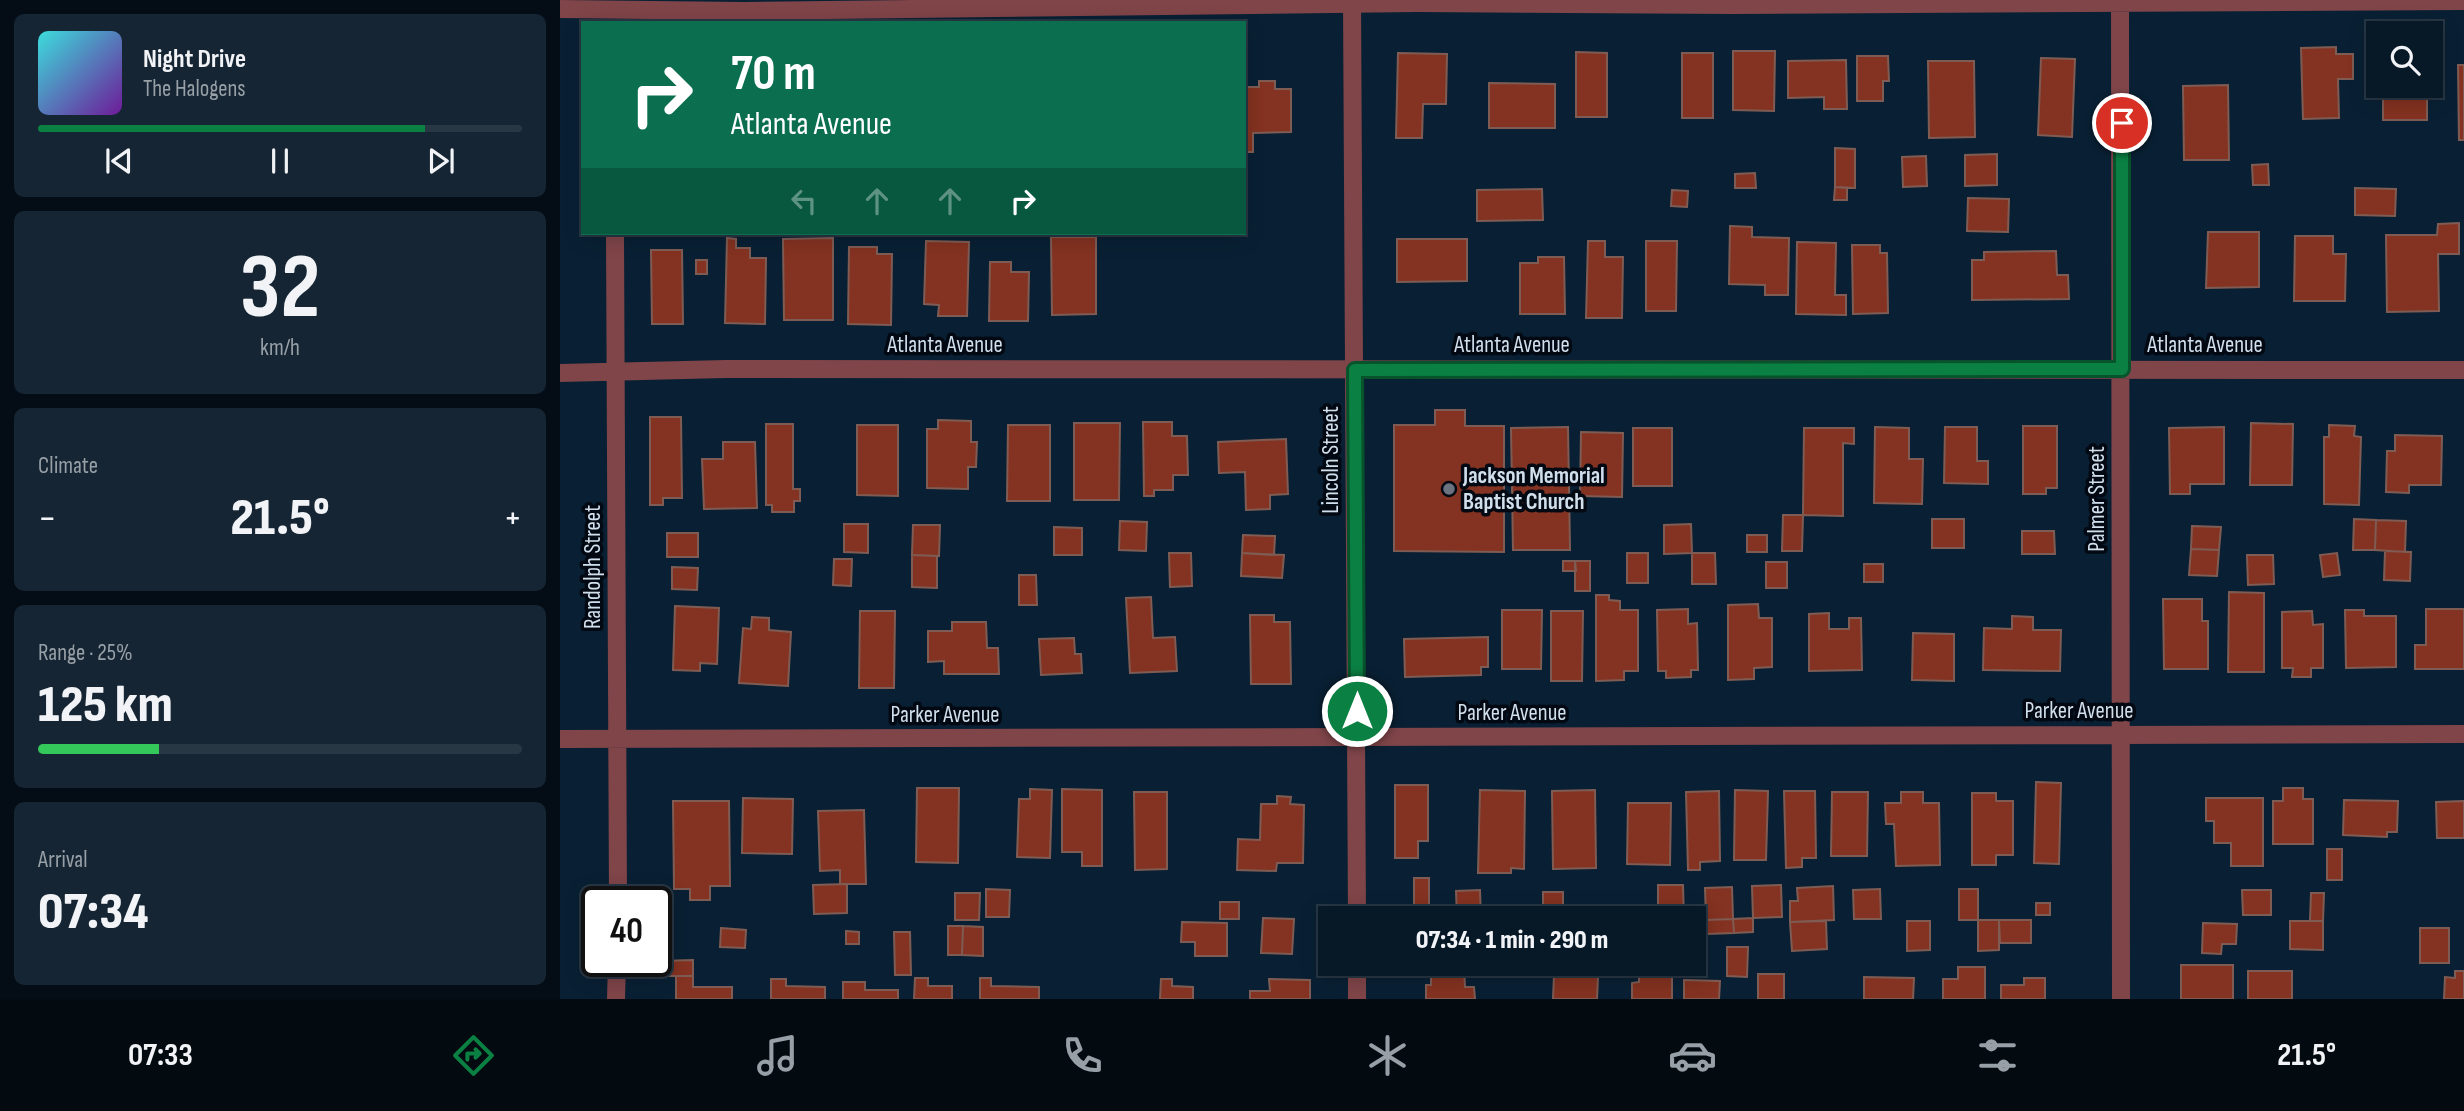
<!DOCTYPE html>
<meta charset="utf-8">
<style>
:root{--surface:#071827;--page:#152533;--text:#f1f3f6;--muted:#98a0a7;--line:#283744;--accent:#0b8043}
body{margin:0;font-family:"Sofia Sans Condensed",sans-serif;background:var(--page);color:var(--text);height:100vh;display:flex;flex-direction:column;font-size:26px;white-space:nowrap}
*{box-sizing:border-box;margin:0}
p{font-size:23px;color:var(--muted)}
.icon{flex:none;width:38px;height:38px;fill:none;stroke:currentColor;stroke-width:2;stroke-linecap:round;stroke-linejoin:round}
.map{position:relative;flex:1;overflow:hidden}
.drawer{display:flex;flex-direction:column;gap:14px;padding:14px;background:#040d15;width:560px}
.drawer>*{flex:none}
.top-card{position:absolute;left:21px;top:21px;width:665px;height:214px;border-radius:0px;box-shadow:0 4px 18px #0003,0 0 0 2px var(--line);background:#0b6e4f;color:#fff;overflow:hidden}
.buttons{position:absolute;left:1806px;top:21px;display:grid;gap:14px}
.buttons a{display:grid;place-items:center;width:77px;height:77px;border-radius:0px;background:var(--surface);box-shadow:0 4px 18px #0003,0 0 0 2px var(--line);font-size:35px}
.speed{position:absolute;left:21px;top:886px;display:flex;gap:14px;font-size:35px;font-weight:700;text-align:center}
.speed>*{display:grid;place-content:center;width:91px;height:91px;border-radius:50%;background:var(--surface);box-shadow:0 4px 18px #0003,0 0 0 2px var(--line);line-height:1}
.speed .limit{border:4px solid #111;border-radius:10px;background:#fff;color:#111}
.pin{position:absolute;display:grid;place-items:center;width:60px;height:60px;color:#fff;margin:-30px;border:4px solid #fff;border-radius:50%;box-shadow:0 2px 7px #0007}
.me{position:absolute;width:77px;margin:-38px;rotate:0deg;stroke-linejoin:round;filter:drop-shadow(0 0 5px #0008)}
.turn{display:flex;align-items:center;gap:24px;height:147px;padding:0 35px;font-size:32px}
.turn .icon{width:91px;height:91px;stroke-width:2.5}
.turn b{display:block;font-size:49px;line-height:60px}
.lanes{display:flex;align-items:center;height:66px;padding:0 35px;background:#0003;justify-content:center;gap:35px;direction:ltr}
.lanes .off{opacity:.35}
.big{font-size:52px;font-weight:800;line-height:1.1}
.drawer .tile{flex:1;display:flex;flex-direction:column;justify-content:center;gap:10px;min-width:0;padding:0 24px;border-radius:10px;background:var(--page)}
.drawer .dial{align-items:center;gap:0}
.dial b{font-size:91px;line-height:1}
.song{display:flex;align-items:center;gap:21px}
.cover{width:84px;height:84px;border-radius:10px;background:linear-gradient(135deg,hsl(180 70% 55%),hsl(280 70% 35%))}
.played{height:7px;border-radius:4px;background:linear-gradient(90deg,var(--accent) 80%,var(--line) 80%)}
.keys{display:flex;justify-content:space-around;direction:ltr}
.heat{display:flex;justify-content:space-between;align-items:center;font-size:38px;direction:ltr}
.charge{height:10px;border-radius:5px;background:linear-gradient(90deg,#34c759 25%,var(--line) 0)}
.trip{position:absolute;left:758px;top:906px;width:388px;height:70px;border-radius:0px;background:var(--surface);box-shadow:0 4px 18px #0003,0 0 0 2px var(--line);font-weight:800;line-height:70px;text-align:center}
.dock{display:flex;height:112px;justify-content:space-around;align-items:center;background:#030a10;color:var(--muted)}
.dock .icon{width:49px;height:49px}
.dock .on{color:var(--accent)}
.dock b{font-size:32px;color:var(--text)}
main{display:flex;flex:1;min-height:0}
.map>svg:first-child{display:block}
</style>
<main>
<section class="drawer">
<div class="tile">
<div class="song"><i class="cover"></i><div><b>Night Drive</b><p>The Halogens</p></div></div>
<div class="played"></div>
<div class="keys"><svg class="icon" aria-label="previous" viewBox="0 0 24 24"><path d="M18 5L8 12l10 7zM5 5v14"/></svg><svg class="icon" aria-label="pause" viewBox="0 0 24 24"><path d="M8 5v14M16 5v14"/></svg><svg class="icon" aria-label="next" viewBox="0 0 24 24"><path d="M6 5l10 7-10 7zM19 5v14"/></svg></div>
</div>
<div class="tile dial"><b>32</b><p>km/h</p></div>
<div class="tile"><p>Climate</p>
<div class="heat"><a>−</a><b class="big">21.5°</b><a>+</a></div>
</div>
<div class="tile"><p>Range · 25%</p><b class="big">125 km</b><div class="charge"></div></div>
<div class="tile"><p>Arrival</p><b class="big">07:34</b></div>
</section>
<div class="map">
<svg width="1904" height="999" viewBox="0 0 1904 999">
<rect width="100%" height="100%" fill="#092034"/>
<path fill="#843221" stroke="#7f5c53" stroke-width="2" d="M1776 47V54H1793V79H1778L1779 118 1743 119 1741 48Z
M1173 51H1215L1214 111 1173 110Z
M1016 52 1047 53V117H1016Z
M838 53 887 54 886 104H863L862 138H836Z
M1122 53H1153V118H1122Z
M1297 56H1328L1329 81H1323V101H1297Z
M1481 58 1515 59 1512 137 1478 135Z
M1286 60 1287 109H1264V97L1228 98V61Z
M1368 61H1414L1415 137 1369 138Z
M1898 65H1904V140H1899Z
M699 81H715V89H731V132L693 133V152H684V87H699Z
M929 83 995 84V128H929Z
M1668 85 1669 160H1624L1623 86Z
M1823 86H1867V120H1823Z
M1275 148 1295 149V188L1275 187Z
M1437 154V185L1405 186V155Z
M1366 156 1367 186 1343 187 1342 157Z
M1708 164 1709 185H1693L1692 165Z
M1195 173 1196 188H1175V174Z
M1275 187 1287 188V200H1274Z
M1795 188 1836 189 1835 216 1795 215Z
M982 189 983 220 917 221V190Z
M1112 190 1128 191 1127 207 1111 206Z
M1408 198 1449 199 1448 232 1407 231Z
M1899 223V254H1878L1879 311 1827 312 1826 235H1877L1878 224Z
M1170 226 1192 227V237L1229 238 1228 295H1205V285L1169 284Z
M1648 232H1699V287L1646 288Z
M1735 236H1773V254H1786L1785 301H1734Z
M491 237H536V314L492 315Z
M167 238 176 239V248H190V258H206L205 324 165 323Z
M273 238V320H224L223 239Z
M837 239H907V281L837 282Z
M366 241 409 242 407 316H378L379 305 364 304Z
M1028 241H1045V257H1063L1062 318H1026Z
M1086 241H1117L1116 311H1086Z
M1237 242 1276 243 1275 295H1286V315L1236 314Z
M1292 245H1320V253H1327L1328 313 1293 314Z
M289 247H317V254H332L331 325 288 324Z
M91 250H122L123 324H92Z
M1496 251 1497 275H1508L1509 299 1412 300V260H1424V252Z
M978 257H1004L1005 314H960V263H978Z
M136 260H147V274H136Z
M430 262H451V272H469L468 321H429Z
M875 410H905V426H944V552L834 551V425H875Z
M90 417H121L122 498H103V505H90Z
M378 420 411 421V442H417L416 467H408V489L367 488V429H378Z
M583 422H612V436H627L628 475H613V490H594V496H584Z
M514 423H560L559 500H514Z
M1691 423 1733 424 1732 485H1690Z
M206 424H233V489H240V501H234V512H212V505H206Z
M297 425H338V496L297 495Z
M448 425H490V501H447Z
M1769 425 1795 426 1794 436 1801 437 1799 505 1764 504V437H1769Z
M1463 426H1497V488H1486V494H1463Z
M1008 427 1010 550H953L951 428Z
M1315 427 1349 428V459H1363L1362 504 1314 503Z
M1385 427H1417V461H1428V484L1384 483Z
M1664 427V484H1630V494H1610L1609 428Z
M1073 428H1112V486H1073Z
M1244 428H1294V444L1283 443V516L1243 515Z
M1021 432 1063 433 1062 497 1020 496Z
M1835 435 1882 436 1881 485H1849V493L1826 492 1827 451H1835Z
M726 439 728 494 710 495V509L686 510 685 472 659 473 658 442Z
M163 442H195L197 508 144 509 142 459H163Z
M1223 515H1243L1242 551H1222Z
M1372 519H1404V548H1372Z
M1794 519 1816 520 1815 550H1793Z
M1816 520 1846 521 1845 552 1815 550Z
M560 521 587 522 586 551 559 550Z
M284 524H308V553L284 552Z
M1131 524 1132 553 1104 554V525Z
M353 525H380L379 556 352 555Z
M1632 526 1661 527 1659 550 1631 549Z
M494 527 522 528V555H494Z
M1462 531H1494L1495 554H1462Z
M107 533H138V557H107Z
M683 535 715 536 714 555 682 553Z
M1187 535H1207V552H1187Z
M1631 549 1659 550 1657 576 1629 575Z
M1825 551 1851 552 1850 581 1824 580Z
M609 553H631L632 586 610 587Z
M682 553 724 555 722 578 681 576Z
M1067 553H1088V583H1067Z
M1132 553H1155L1156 584H1132Z
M1777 553 1780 575 1763 577 1760 555Z
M352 555 377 556V588L352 587Z
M1687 555H1713L1714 584 1688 585Z
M274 559H292L291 586 273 585Z
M1003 561H1015L1016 571H1003Z
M1015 561H1030V591H1015Z
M1206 562H1227V588H1206Z
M1304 564H1323V582H1304Z
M112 567 138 568 137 590 112 589Z
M459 575H476L477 605H459Z
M1669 592 1704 593V672H1668Z
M1036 595H1049V600L1060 601V610H1078V671H1064V680L1036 681Z
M591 597 593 638 615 637 617 671 570 673 566 598Z
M1603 599H1642V621H1648V669H1604Z
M1198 604 1199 618H1212V667L1194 668V679L1168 680V605Z
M115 606 159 608 157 664 140 663V671L113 670Z
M1128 609V624L1137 623 1138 670H1131V677L1106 678V671H1098L1097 610Z
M1866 609H1904V669H1855V645H1866Z
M942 610H982L981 669H942Z
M1785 610H1804V616H1836V667L1786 668Z
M300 611H335L334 688H299Z
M991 611H1023L1022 681H991Z
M1752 611 1753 625 1763 624V668H1751V677H1732L1733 668H1722V612Z
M1269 613V629H1289V618H1301L1302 670 1249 671V614Z
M690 615H714V622H730L731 684H691Z
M1452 616 1473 617V630H1501L1500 671 1423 670 1424 628 1452 629Z
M192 617 209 618V630L231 632 228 686 179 683 183 628 191 629Z
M392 622H426L427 648H438L439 674H384V661L368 662V631H392Z
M1353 633 1394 634V681L1352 680Z
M928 637V667H921V675L845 677 844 639Z
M514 638 515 654H521L522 673 481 675 479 639Z
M1476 782 1501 783 1499 864 1474 863Z
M835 785H868V841H858V858H835Z
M357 788H399L398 863 356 862Z
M1723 788H1743V799H1753V844H1713V801H1723Z
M470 789 492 790 490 858 457 857 459 799H470Z
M502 789 542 790V866H522V852H502Z
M920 790 965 791 964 869 951 868V873H918Z
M1035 790 1036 868 993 869 992 791Z
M1175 790 1208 791 1206 860H1174Z
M1159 791 1160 861 1140 862V870H1128L1126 792Z
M1224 791H1255L1256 858H1242V867L1226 868Z
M574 792H607V869L575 870Z
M1272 792H1308L1307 856H1271Z
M1341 792H1363V803H1379L1380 865 1336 866 1334 824H1326L1325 803H1341Z
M1412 793H1436V801H1453V855H1436V865H1412Z
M717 796 731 797 730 804 744 805 743 863H717L716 871 677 870 678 839 700 840 701 804H717Z
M183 798 233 799 232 854 182 853Z
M1646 798H1703V866H1671V843H1654V821H1646Z
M1784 800 1838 801 1837 832H1827V837L1783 835Z
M113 801H169L170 886H150V900H130V889H114Z
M1904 801V838H1877L1876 802Z
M1068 803H1111L1110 865 1067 864Z
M304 810 306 884H280V870L260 871 258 811Z
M1767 849H1782V880H1767Z
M854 878H869V907H854Z
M287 884V913L254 914 253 885Z
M1098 885H1123L1124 919H1098Z
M1221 885 1222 917 1193 918 1192 886Z
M1273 886 1274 920 1230 922V901H1238L1237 888Z
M1172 887 1173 919 1146 920 1145 888Z
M426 889 450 890 449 917H426Z
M1320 889 1321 919H1294L1293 890Z
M1399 889H1418V920H1399Z
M920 890 921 918 897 919 896 891Z
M1682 890H1711V915H1683Z
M983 892H1003V919H983Z
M395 893H420L419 920H395Z
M1751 893H1764L1763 921H1750Z
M660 902H679V919H660Z
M1476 903H1490V915H1476Z
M703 918 734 919 732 954 701 953Z
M1193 918V932L1174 933 1173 919Z
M1173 919 1174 933 1146 934V920Z
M1418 920H1439V950L1418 951Z
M1439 920H1471V943H1440Z
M1266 921 1267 949 1232 951 1230 922Z
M1347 921H1370V950L1347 951Z
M1730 921H1763V950L1730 949Z
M622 922 667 923V956H635V942H621Z
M1643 923 1677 924 1676 944H1662L1661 954 1642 953Z
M388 926H403L402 955H388Z
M403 926 423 927V956L402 955Z
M161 928 186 930 185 948 160 947Z
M1860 928H1889V963H1860Z
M286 931 299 932V944H286Z
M334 932H350L351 975H335Z
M1167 947H1188L1187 977 1167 976Z
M133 960V976H99V961Z
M1621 965H1673V999H1621Z
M1398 967H1425V999H1383V979H1398Z
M904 968 905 987H914L915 999H866V985H871V969Z
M1688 971H1732V999H1688Z
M1895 971H1904V999H1884L1885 977 1895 978Z
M1079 974H1112V999H1072V983L1079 982Z
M1198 974H1224V999H1198Z
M994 975 1038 977 1037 999H993Z
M116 976H133V987H172V999H116Z
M1304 977 1354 978 1353 999H1304Z
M355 978H368V986H392V999H354Z
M420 978H431V986L479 987V999H420Z
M1464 978H1485V999H1441V985H1464Z
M211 979H226V986L265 987V999H211Z
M601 979H612V986L633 987V999H600Z
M709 979 750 980V999H690V991H710Z
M1124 980 1160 981 1159 999H1124Z
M283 982H305V990H338V999H283Z"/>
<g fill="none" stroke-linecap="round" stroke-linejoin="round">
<path stroke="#7f4549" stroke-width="18" d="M1560 0 1561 999
M0 9 184 11 856 3 1173 5 1904 1
M55 233 58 901
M0 373 166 369 1904 370
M0 739 1904 734
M56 999 57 961"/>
<path stroke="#7f4549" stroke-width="18" d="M792 0 797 919
M797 999V964"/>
</g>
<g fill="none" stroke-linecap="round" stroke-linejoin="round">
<defs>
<path id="route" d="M797 711 795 370 1562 369V123"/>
</defs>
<use href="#route" stroke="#07532c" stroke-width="18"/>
<use href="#route" stroke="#0b8043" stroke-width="12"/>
</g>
<circle fill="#6b7280" stroke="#030912" stroke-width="2.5" cx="889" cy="489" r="7"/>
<g text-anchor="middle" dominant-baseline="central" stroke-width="7" stroke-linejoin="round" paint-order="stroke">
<g font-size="23" fill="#d1dfed" stroke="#030912">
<text x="385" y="345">Atlanta Avenue</text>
<text x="952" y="345">Atlanta Avenue</text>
<text x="1645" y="345">Atlanta Avenue</text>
<text transform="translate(771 460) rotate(-90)">Lincoln Street</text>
<text transform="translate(1537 499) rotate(-90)">Palmer Street</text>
<text transform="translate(33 567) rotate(-90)">Randolph Street</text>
<text x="1519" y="711">Parker Avenue</text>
<text x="952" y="713">Parker Avenue</text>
<text x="385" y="715">Parker Avenue</text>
</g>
<g font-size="23" font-weight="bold" fill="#d1dfed" stroke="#030912" text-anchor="start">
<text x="903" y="476">Jackson Memorial<tspan x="903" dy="26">Baptist Church</tspan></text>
</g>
</g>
</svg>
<div class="buttons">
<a><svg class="icon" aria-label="search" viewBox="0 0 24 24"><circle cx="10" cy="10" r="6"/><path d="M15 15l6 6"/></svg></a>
</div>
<div class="speed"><div class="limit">40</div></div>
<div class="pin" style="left:1562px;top:123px;background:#d93025"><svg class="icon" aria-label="arrive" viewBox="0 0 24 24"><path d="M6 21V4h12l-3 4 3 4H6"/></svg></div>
<svg class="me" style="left:797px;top:711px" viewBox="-20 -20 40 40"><circle r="17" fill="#0b8043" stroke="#fff" stroke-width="3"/><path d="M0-11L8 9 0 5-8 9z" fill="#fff"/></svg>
<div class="trip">07:34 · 1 min · 290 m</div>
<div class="top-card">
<div class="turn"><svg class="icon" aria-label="right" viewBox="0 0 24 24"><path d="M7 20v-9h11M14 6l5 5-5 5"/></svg><div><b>70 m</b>Atlanta Avenue</div></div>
<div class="lanes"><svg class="icon off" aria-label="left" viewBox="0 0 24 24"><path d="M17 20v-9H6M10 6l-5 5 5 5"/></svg><svg class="icon off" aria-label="ahead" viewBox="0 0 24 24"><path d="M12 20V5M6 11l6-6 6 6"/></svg><svg class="icon off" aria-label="ahead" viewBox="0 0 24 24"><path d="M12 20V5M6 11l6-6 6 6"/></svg><svg class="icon" aria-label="right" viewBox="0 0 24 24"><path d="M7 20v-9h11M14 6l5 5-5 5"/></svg></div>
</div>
</div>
</main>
<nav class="dock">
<b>07:33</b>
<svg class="icon on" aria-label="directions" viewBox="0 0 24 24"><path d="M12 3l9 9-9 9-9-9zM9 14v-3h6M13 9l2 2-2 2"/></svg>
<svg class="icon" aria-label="music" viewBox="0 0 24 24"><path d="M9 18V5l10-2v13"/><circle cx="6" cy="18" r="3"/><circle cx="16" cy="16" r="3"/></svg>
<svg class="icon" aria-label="phone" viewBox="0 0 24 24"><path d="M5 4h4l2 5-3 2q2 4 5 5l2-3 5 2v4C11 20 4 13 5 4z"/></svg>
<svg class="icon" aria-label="climate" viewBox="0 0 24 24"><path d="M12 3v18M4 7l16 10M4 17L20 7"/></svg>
<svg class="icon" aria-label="car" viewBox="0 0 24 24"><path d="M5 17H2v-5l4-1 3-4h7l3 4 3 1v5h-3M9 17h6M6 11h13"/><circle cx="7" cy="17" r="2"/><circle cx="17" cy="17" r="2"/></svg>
<svg class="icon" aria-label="filters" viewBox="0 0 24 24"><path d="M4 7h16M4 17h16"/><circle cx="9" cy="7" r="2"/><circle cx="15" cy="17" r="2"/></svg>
<b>21.5°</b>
</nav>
